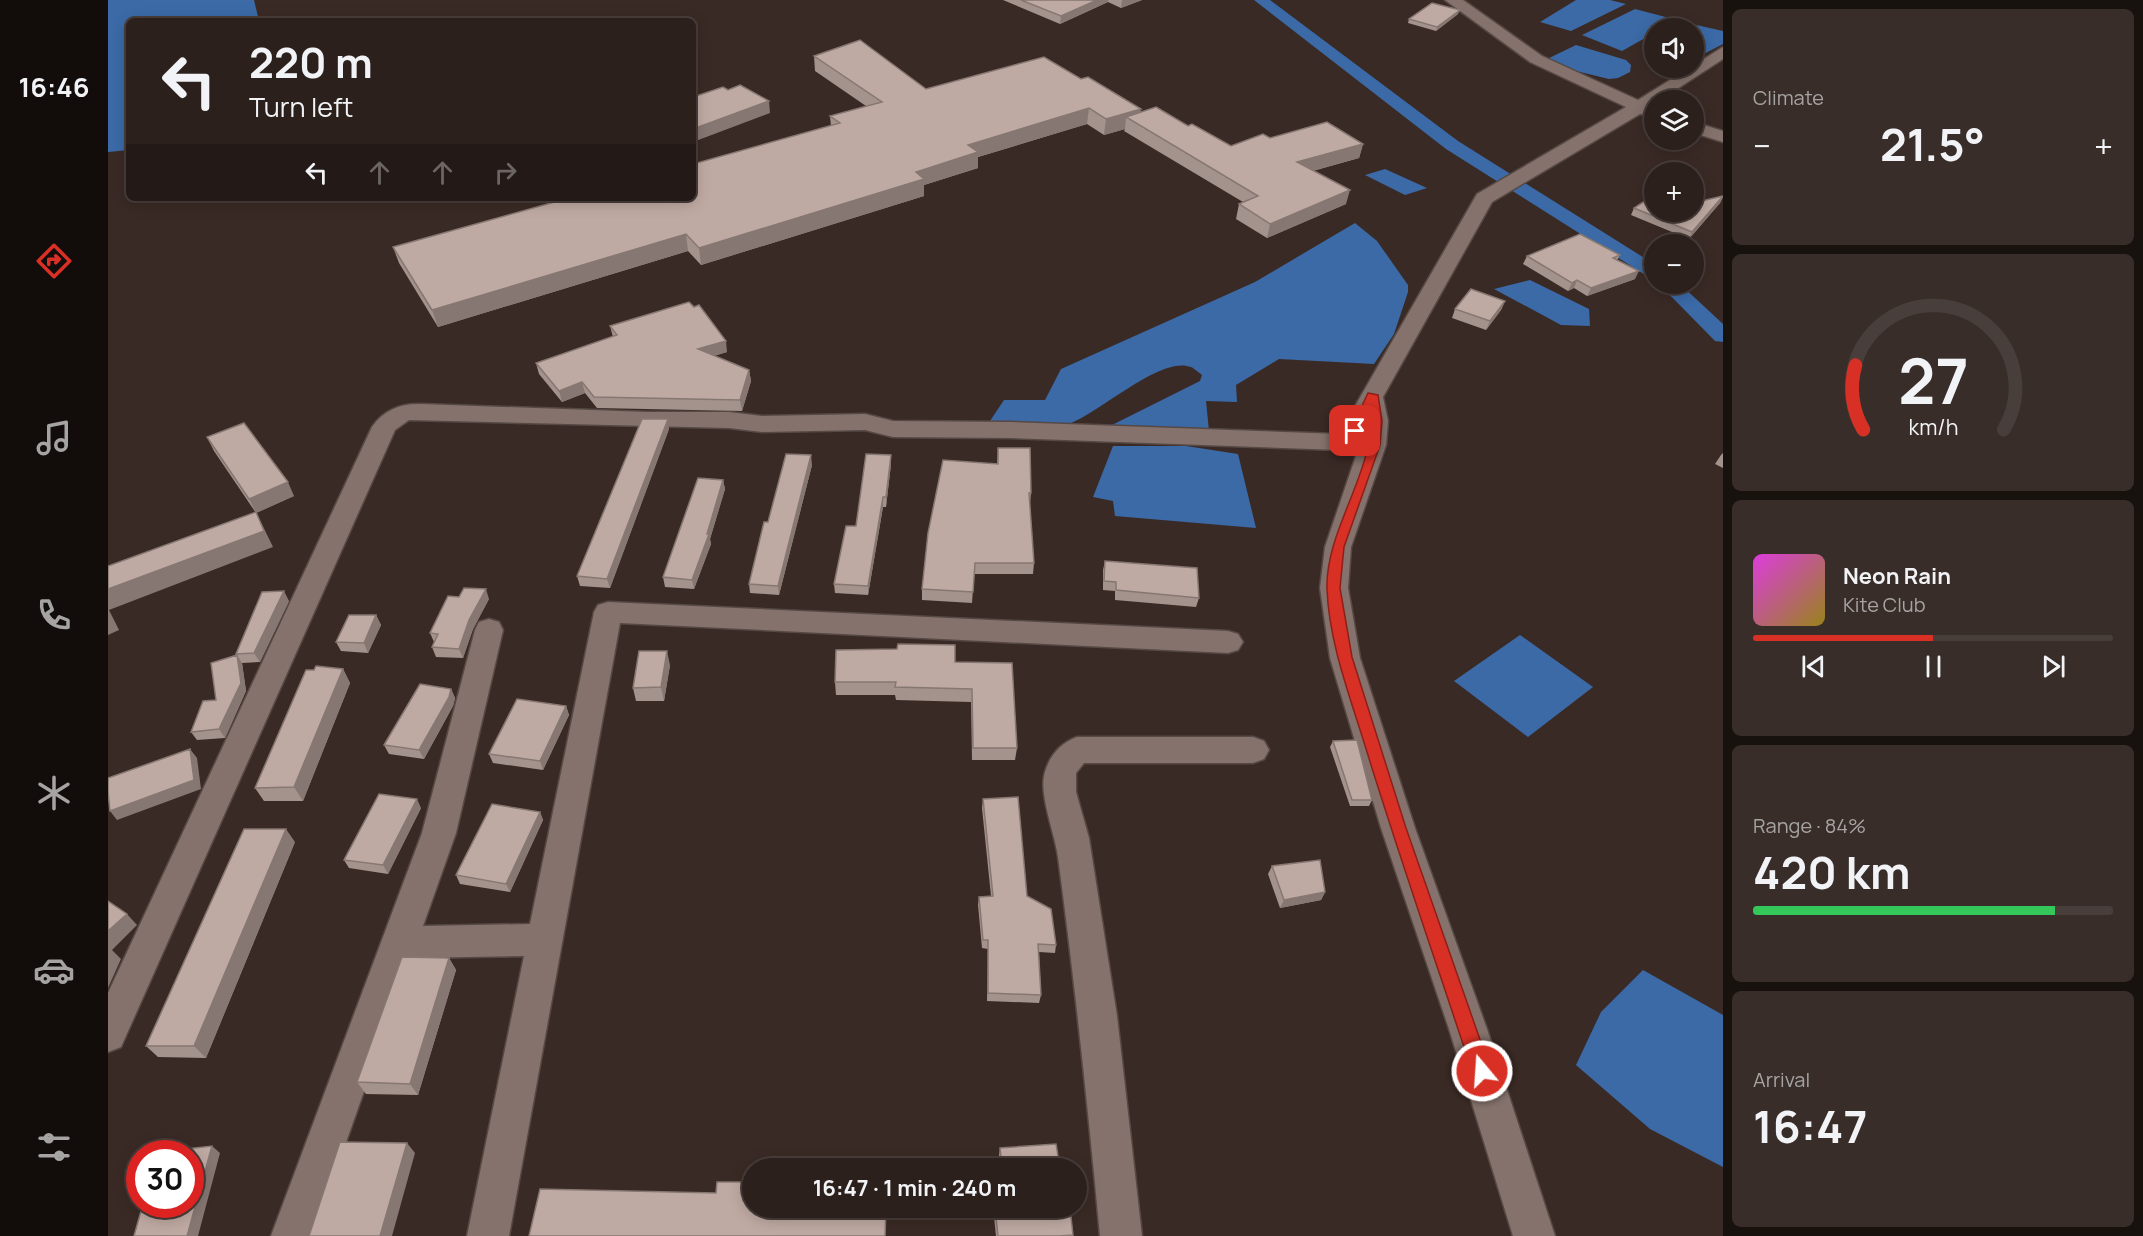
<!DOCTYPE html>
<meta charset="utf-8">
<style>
:root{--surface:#2c201c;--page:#382d29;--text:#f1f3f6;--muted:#a6a3a3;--line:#483e3b;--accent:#d93025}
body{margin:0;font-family:Manrope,sans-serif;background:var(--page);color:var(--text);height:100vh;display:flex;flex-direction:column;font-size:22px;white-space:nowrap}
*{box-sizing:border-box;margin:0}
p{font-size:20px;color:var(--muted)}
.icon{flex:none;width:33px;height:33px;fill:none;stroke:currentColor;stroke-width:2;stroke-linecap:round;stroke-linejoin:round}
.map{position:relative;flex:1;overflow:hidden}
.drawer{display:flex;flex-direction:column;gap:9px;padding:9px;background:#18120f;width:420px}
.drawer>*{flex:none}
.hud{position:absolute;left:18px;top:18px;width:570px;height:183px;border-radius:9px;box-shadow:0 3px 15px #0003,0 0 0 2px var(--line);background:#2c201c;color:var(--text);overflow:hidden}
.controls{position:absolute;left:1536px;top:18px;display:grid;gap:12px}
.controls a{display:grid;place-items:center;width:60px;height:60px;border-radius:50%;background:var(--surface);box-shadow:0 3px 15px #0003,0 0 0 2px var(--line);font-size:30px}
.speed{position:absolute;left:18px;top:1140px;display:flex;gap:12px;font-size:30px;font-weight:700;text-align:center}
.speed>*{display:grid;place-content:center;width:78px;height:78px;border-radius:50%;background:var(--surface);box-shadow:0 3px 15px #0003,0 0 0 2px var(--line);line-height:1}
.speed .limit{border:9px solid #d22;background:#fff;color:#111}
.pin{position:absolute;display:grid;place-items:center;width:51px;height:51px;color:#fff;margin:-26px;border-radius:12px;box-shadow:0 3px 9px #0006}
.me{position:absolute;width:66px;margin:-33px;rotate:342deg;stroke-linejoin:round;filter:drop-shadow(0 0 4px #0008)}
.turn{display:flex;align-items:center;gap:21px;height:126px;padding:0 24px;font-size:27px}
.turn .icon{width:78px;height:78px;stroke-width:2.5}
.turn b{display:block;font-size:42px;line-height:51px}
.lanes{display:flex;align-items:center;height:57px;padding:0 24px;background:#0003;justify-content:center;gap:30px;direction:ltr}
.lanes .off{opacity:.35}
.big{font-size:45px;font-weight:700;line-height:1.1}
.drawer .card{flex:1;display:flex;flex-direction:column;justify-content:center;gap:9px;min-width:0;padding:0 21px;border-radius:9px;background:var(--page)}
.drawer .dial{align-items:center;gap:0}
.dial svg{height:156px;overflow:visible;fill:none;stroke:var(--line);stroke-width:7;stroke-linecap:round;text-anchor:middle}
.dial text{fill:var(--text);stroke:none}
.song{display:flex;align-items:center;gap:18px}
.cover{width:72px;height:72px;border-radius:9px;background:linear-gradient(135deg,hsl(300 70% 55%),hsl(50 70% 35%))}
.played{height:6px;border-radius:3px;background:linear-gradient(90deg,var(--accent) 50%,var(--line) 50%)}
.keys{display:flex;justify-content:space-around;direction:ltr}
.heat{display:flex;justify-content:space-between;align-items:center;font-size:33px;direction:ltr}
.charge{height:9px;border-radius:4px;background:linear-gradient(90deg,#34c759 84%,var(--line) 0)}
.trip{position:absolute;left:634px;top:1158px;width:345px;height:60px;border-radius:30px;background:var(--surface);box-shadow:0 3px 15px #0003,0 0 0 2px var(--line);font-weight:700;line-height:60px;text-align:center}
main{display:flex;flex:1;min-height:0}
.menu{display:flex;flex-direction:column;width:108px;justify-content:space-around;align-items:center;background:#120d0b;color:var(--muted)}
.menu .icon{width:42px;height:42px}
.menu .active{color:var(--accent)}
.menu b{font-size:27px;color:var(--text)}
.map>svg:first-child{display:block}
</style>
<main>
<nav class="menu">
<b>16:46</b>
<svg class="icon active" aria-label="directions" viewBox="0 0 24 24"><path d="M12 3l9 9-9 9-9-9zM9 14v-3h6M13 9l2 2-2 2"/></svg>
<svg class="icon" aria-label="music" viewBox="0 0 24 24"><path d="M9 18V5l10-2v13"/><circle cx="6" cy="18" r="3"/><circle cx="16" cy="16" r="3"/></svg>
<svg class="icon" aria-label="phone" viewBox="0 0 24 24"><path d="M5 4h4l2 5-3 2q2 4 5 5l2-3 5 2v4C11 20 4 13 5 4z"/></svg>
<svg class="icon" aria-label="climate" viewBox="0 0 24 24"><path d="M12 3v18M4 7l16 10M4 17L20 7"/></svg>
<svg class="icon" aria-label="car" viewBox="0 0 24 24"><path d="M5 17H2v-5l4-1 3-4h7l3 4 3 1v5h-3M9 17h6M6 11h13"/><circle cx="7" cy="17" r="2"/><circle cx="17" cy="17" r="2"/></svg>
<svg class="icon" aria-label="filters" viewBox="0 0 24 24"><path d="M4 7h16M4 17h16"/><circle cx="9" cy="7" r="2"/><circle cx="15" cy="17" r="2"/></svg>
</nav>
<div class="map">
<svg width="1615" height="1236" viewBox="0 0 1615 1236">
<rect width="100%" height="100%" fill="#3a2a25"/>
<path fill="#3b6aa7" d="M0 0H146L151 21H21V150L0 152Z
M1468 0H1502L1518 4 1463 31 1432 22Z
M1527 9 1569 20 1555 28H1546V33L1514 51 1474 35Z
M1584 24 1615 31V44L1586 59V28H1578Z
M1468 45 1518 60 1523 65 1522 72 1510 78 1501 79 1439 64 1437 60Z
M1277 169 1319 188 1297 195 1257 175Z
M1247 223 1269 241 1300 285V292L1286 334 1266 364 1171 359 1128 385 1129 402 1098 401 1101 431 1002 426 1092 381 1094 375C1091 373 1086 368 1083 367 1052 355 991 414 960 424 949 428 898 421 882 421L896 400H937L953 369 1147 282Z
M1422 280 1481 309 1482 326 1453 325 1386 289Z
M1005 446H1078L1130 454 1148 528 1007 516 1005 501 985 497Z
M1412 635 1485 687 1420 737 1346 681Z
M1535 970 1615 1015V1167L1542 1129 1468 1065 1493 1012Z"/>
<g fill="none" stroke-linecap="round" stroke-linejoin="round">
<path fill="#3b6aa7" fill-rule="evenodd" d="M1146 0H1162L1350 141 1546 264V278L1539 276 1338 149Z
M1551 284H1572L1615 324V342L1607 341Z"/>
<defs>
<path id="minor" d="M1337 0H1355L1434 56 1530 100 1615 47V59L1552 100H1546L1544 106 1546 107V116L1532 114 1384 202 1275 397 1280 421 1278 445 1243 547 1240 588 1252 658 1307 828 1379 1029 1447 1236H1405L1341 1029 1273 828 1222 658 1212 588 1217 547 1254 438 1248 446 1231 450 903 438 785 437 757 430 654 432 621 428 301 420 287 430 13 1047 0 1052V993L264 427C275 410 294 403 313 404L540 412H621L654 416 757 414 785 421 903 422 1231 434 1369 194 1518 107 1422 62Z
M1586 122 1615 131V142L1586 133Z
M500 602 1120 631 1130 634 1135 642 1130 650 1120 653 512 623 401 1236H359L416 956 303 958 205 1236H163L314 833 367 630 371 622 381 619 391 622 395 630 348 833 315 926 422 924 486 612 490 605Z
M969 737H1145L1156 741 1161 750 1156 759 1145 763H976L968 773V792L981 838 1009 1016 1034 1236H992C980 1109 967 983 950 857 947 834 930 793 937 772 942 755 953 743 969 737Z"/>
</defs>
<use href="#minor" stroke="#564945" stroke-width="3"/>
<use href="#minor" fill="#85726c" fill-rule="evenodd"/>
</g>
<path fill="#a4928c" d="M895 0H1034L1013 8 1000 2 952 24Z
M1350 14 1328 31 1300 23 1301 19Z
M706 56 818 89 973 79 1033 112 1080 126 1123 146 1162 138 1255 144 1251 158 1205 171 1238 204 1159 238 1128 219 1131 204 1135 202 1016 131 1017 129 996 135 979 124 870 157V168L816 185V196L593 265 580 251 330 327 291 263 285 247 723 126 722 116 758 106 707 71Z
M1615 197 1612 203 1581 239 1523 215 1526 208 1546 212Z
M1512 255 1509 260 1527 279 1479 296 1466 288 1460 291 1415 264 1419 256Z
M1397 301 1393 310 1378 330 1344 318 1347 309Z
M502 326 619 352 606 356 641 370 643 381 634 411 489 408 477 393 454 402 431 374 428 363 505 337Z
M561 429 502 588 472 586 469 576Z
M99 437 186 496 148 513 106 451Z
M890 448 923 493 922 504 926 563 925 574H866L864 603 814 600V589L889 464Z
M1615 453V468L1607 464 1613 455Z
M783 455V464L778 507H775L760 595 727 593 726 584 748 526Z
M704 465 671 595 642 593 641 584 660 522Z
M615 480 617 489 602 539 603 544 586 589 557 587 555 577Z
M997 561 1091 598 1088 607 1007 600V591L995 590V570Z
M381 599 365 629 355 658 328 657 324 647 326 642 322 633Z
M181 601 152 662 134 663 138 691 117 738 89 740 83 732 108 700 129 655 128 654Z
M268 615 273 625 260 653 233 651 228 642Z
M847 662 909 748 907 760H864L863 702 788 700 787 695H728L727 682Z
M562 665 556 701H528L525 688Z
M235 669 242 683 195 801H156L147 788Z
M343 689 347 698 345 706 316 759 281 754 276 745Z
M458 706 461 715 435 770 385 763 381 754Z
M1225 741 1264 800 1261 806H1242L1222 747Z
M875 799 919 896 948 945 947 953 931 952 933 995 931 1003 879 1001 880 949 874 948 870 905 871 897 883 896 874 808Z
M313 808 280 874 241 868 236 860Z
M432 812 435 820 402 892 352 884 348 875Z
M187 842 98 1058 50 1057 38 1046Z
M1164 866 1217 892 1213 900 1172 908 1160 874Z
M341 958 348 970 310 1095 258 1094 249 1082Z
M892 1148 952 1168H881L882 1166H892L891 1155Z
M885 1208H962L965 1236H888Z"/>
<path fill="#867772" d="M989 0H1000V2L952 24 953 16Z
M1014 0H1034L1013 8Z
M1352 10 1350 14 1328 31 1329 27Z
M661 101 662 113 585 142V129Z
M981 108 979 124 870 157V168L816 185V196L593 265 591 248 860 145Z
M1033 109 1031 124 1018 117 1017 129 996 135 998 119Z
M1255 144 1251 158 1185 176 1189 162Z
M1242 190 1238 204 1159 238 1162 224Z
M1615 196 1612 203 1581 239 1584 232Z
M578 234 580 251 330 327 324 310Z
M1531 271 1527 279 1479 296 1483 288Z
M1469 280 1466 288 1460 291 1464 283Z
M1397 301 1393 310 1378 330 1382 321Z
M618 341 619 352 592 360 590 349Z
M641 370 643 381 634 411 632 400Z
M474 382 477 393 454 402 451 391Z
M560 419 561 429 502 588 499 579Z
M703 455 704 465 671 595 670 586Z
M783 455V464L778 507V497Z
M615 480 617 489 602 539 603 544 586 589 584 580Z
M180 482 186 496 148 513 141 499Z
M775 497V507L760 595V586Z
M148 512 165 547 1 610 11 630 0 635V589Z
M378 589 381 599 365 629 355 658 351 649 361 620Z
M176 591 181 601 152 662 146 653Z
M268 615 273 625 260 653 256 643Z
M559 651 562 665 556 701 553 687Z
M129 655 134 663 138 691 117 738 111 729Z
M235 669 242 683 195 801 186 787Z
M343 689 347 698 345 706 316 759 311 750Z
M458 706 461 715 435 770 432 761Z
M82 749 89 758 93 789 9 820 2 811Z
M309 799 313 808 280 874 275 865Z
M432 812 435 820 402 892 398 884Z
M178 829 187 842 98 1058 86 1046Z
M1217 892 1213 900 1172 908 1176 900Z
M19 914 29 925 4 950 13 959 0 988V931Z
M341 958 348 970 310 1095 302 1084Z
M299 1143 307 1153 284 1236H272Z
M104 1146 112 1153 90 1236H79Z"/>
<path fill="#bfaaa3" stroke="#867772" stroke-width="1.5" d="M913 0H989L953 16Z
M1324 3 1352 10 1329 27 1301 19Z
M752 40 818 89 936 57 973 79 980 77 1033 109 998 119 981 108 860 145 870 152 808 172 816 179 591 248 578 234 324 310 285 247 461 198H585V164L732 123 722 116 774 102 706 56Z
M632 85 661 101 585 129V97L615 87 620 90Z
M1048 107 1080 126 1084 124 1123 146 1155 134 1162 138 1219 122 1255 144 1189 162 1242 190 1162 224 1131 204 1150 196 1018 117Z
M1546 195V212H1586V201L1589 202 1615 196 1584 232 1526 208Z
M1472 234 1512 255 1505 258 1531 271 1483 288 1469 280 1464 283 1419 256Z
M1363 289 1397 301 1382 321 1347 309Z
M581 302 586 307 591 305 618 341 590 349 641 370 632 400 486 397 474 382 451 391 428 363 509 335 502 326Z
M534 419H560L499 579 469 576Z
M136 423 180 482 141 499 99 437Z
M890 448H922L923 493H921L926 563H867L865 592 814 589 820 533 835 460 890 464Z
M678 454 703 455 670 586 641 584 656 522H660Z
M758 454 783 455 778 497H775L760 586 726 584 738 526H748Z
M590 478 615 480 599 534H601L584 580 555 577Z
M148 512 156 531 0 589V566Z
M997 561 1089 568 1091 598 1008 590V582L996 581Z
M356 588 378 589 361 620 351 649 324 647 330 634 322 633 340 596 351 597Z
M176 591 146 653 128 654 154 592Z
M241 615H268L256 643 228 642Z
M790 644 847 645V662L904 663 909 748H865L864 689 787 687 788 682H727L728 650 789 649Z
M531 651H559L553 687 525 688Z
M129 655 133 683 111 729 83 732 95 701 108 700 103 663Z
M208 666 235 669 186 787 147 788 198 670H206Z
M312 684 343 689 341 697 311 750 276 745Z
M409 699 458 706 432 761 381 754Z
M1249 740 1264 800H1244L1225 741Z
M82 749 86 780 2 811 0 792V778Z
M271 794 309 799 275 865 236 860Z
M910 797 919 896 943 909 948 945 930 944 933 995 880 993V940H875L871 897 885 896 875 799Z
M384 804 432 812 398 884 348 875Z
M136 829H178L86 1046H38Z
M1212 860 1217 892 1176 900 1164 866Z
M0 901 19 914 0 931Z
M294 957 341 958 302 1084 249 1082Z
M232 1142 299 1143 272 1236H201Z
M948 1144 952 1168H882V1166L894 1165 892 1148Z
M104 1146 79 1236H26L35 1204H82V1154H50L51 1152Z
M609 1182H645V1208H778L777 1236H421L432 1189 608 1193Z
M887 1208H962L965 1235 951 1236H890Z"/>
<path fill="#d93025" stroke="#8d1f18" stroke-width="1.5" d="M1260 393 1270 395 1274 421 1272 445 1236 547 1232 588 1244 657 1298 828 1383 1071 1380 1077 1374 1080 1367 1077 1364 1071C1329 965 1292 859 1259 752 1243 699 1221 644 1219 589 1217 529 1269 469 1261 414L1252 434 1242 431Z"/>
</svg>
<div class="controls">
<a><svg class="icon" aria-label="sound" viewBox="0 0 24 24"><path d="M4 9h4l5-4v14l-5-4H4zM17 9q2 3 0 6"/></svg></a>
<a><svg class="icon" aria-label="layers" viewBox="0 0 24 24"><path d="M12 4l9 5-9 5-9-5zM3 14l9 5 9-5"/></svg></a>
<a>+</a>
<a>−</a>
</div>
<div class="speed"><div class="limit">30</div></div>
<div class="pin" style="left:1247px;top:431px;background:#d93025"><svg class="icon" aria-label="arrive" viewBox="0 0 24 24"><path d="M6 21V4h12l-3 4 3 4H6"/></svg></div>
<svg class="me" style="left:1374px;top:1071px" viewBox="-20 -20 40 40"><circle r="17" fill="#d93025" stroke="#fff" stroke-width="3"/><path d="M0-11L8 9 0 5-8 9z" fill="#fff"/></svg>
<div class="trip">16:47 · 1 min · 240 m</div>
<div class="hud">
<div class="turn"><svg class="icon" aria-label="left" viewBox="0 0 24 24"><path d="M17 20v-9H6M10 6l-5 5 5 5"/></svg><div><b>220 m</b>Turn left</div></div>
<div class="lanes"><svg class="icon" aria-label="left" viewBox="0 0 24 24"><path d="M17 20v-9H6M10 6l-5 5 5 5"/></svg><svg class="icon off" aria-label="ahead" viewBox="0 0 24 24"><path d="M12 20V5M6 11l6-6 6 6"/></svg><svg class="icon off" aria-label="ahead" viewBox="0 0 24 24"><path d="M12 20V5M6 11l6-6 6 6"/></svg><svg class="icon off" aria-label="right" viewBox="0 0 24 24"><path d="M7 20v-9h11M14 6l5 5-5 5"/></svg></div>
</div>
</div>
<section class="drawer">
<div class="card"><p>Climate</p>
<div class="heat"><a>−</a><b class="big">21.5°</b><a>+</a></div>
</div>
<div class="card dial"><svg viewBox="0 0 100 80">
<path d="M14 69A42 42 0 1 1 86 69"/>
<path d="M14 69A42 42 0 0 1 10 36" stroke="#d93025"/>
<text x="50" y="56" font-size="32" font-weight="700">27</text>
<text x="50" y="72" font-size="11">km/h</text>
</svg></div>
<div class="card">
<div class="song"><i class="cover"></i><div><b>Neon Rain</b><p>Kite Club</p></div></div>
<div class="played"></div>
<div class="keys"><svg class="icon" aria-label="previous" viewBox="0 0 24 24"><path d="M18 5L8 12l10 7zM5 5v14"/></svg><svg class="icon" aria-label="pause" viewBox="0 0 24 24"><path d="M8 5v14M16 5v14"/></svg><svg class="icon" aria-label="next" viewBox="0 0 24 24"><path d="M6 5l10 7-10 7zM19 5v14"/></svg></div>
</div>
<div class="card"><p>Range · 84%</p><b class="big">420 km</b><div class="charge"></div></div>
<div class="card"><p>Arrival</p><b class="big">16:47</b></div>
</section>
</main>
